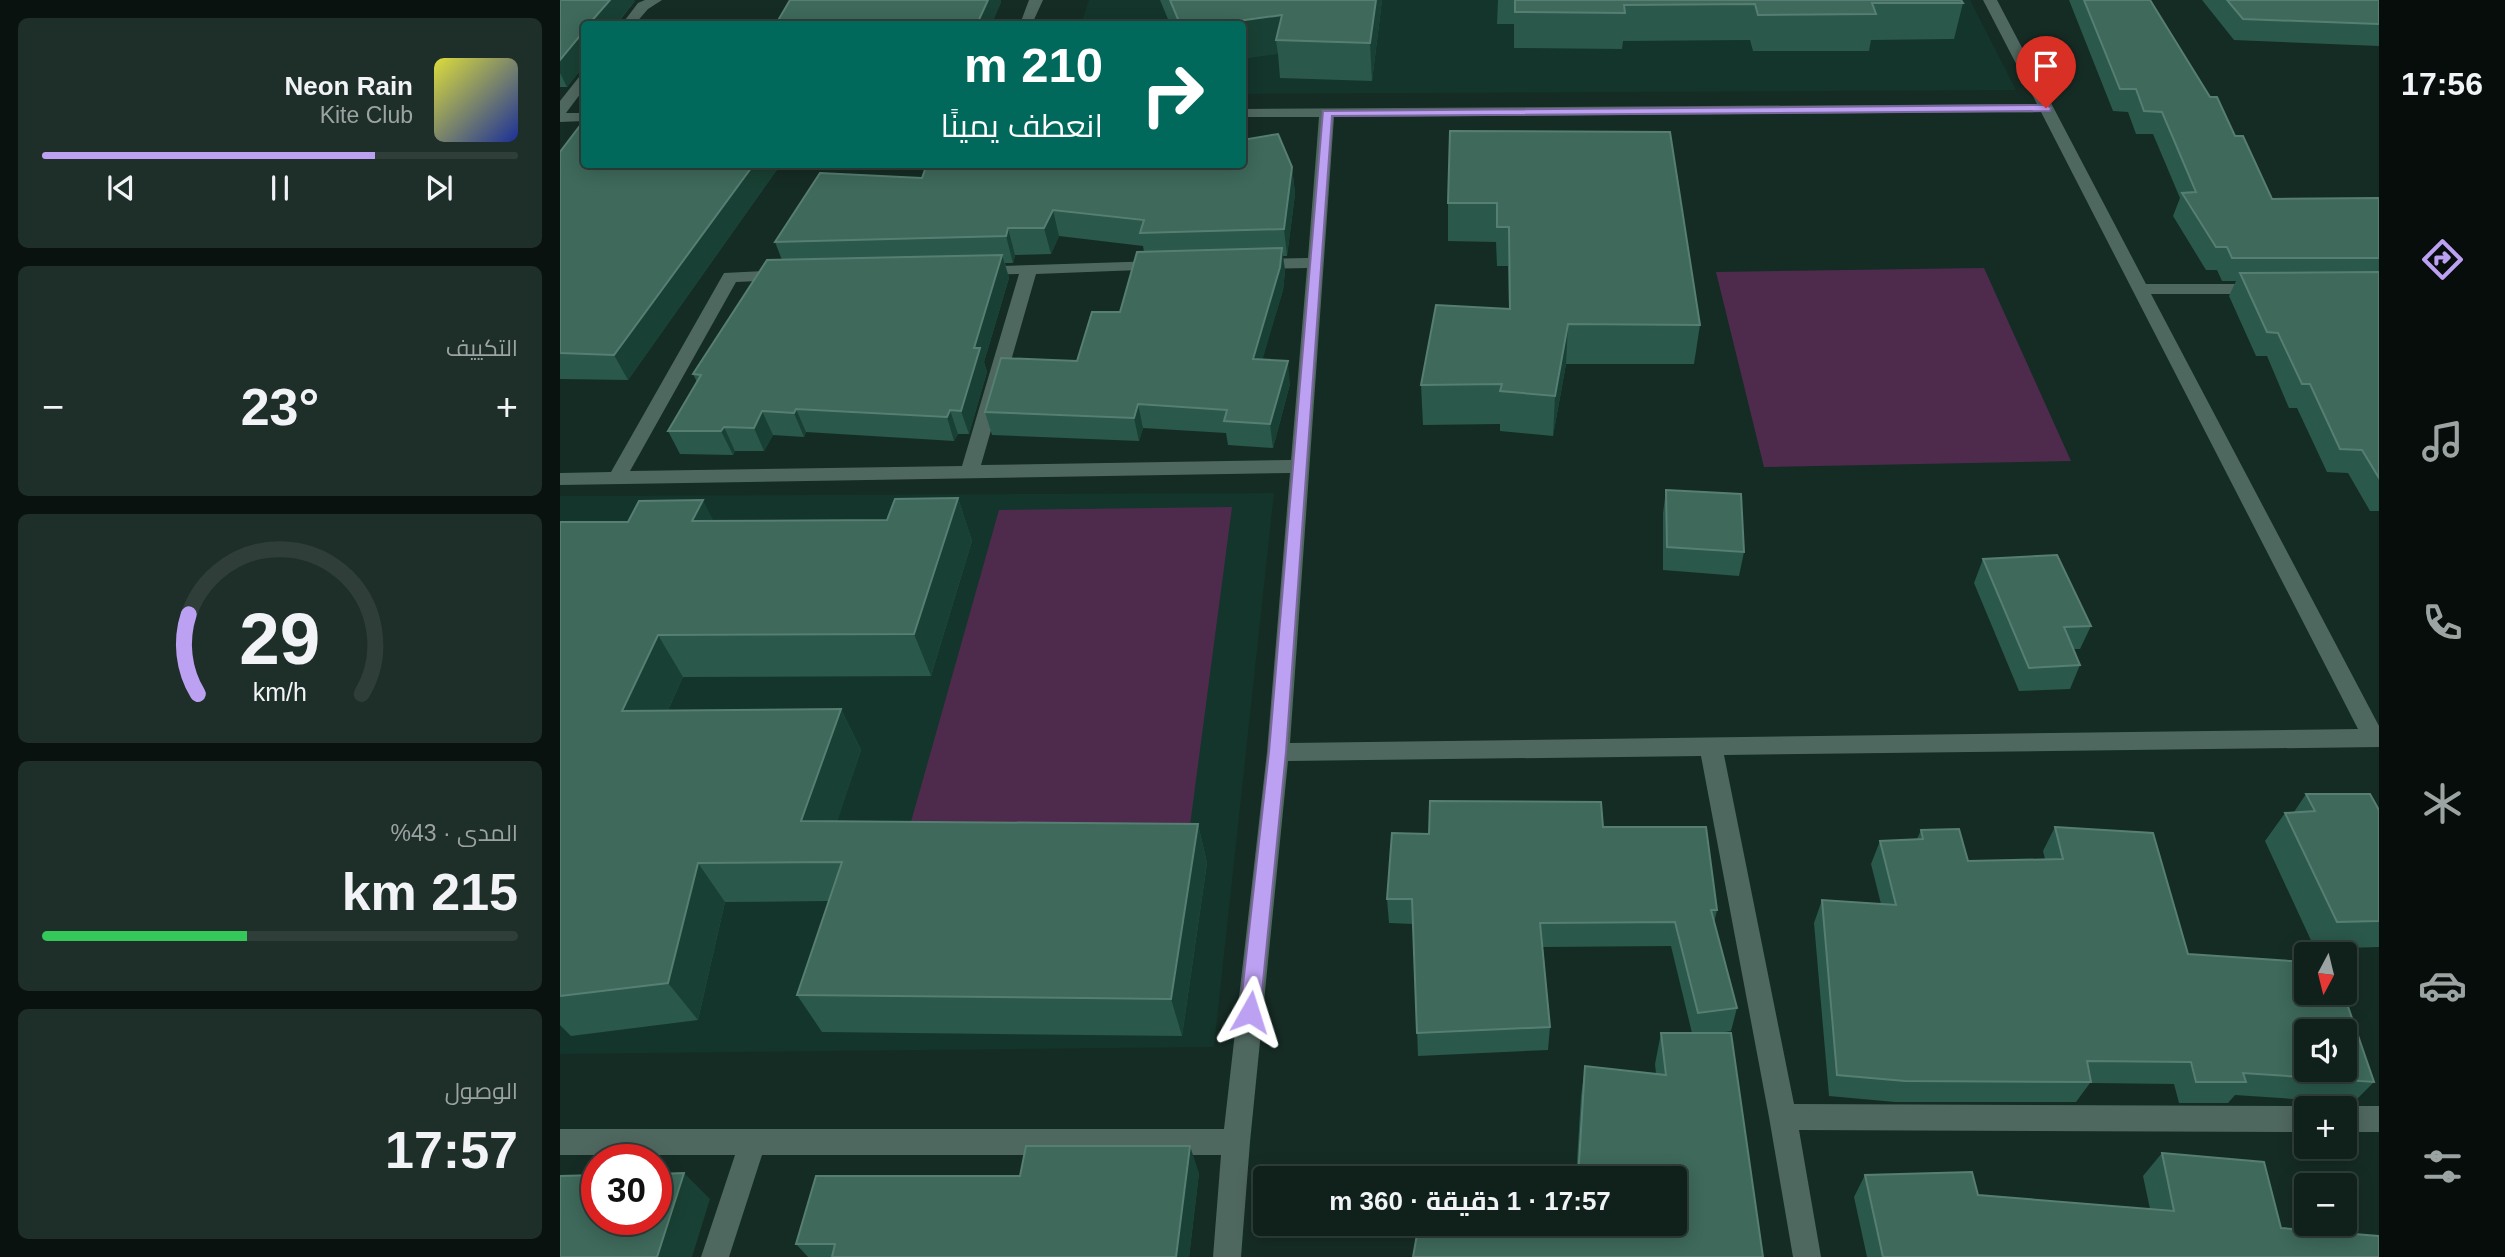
<!DOCTYPE html>
<html lang="ar">
<meta charset="utf-8">
<style>
:root{--surface:#10211b;--page:#1e2e28;--text:#f1f3f6;--muted:#9ca3a3;--line:#303e3a;--accent:#bca0f2}
body{margin:0;font-family:Arial,Cairo,sans-serif;background:var(--page);color:var(--text);direction:rtl;height:100vh;display:flex;flex-direction:column;font-size:26px;white-space:nowrap}
*{box-sizing:border-box;margin:0}
p{font-size:23px;color:var(--muted)}
.icon{flex:none;width:38px;height:38px;fill:none;stroke:currentColor;stroke-width:2;stroke-linecap:round;stroke-linejoin:round}
.map{position:relative;flex:1;overflow:hidden;direction:ltr}
.details{display:flex;flex-direction:column;gap:18px;padding:18px;background:#09120f;width:560px}
.details>*{flex:none}
.top-card{position:absolute;left:21px;top:21px;width:665px;height:147px;border-radius:7px;box-shadow:0 4px 18px #0003,0 0 0 2px var(--line);direction:rtl;background:#00695c;color:#fff;overflow:hidden}
.needle{width:46px;rotate:187deg}
.buttons{position:absolute;left:1734px;top:942px;display:grid;gap:14px}
.buttons a{display:grid;place-items:center;width:63px;height:63px;border-radius:7px;background:var(--surface);box-shadow:0 4px 18px #0003,0 0 0 2px var(--line);font-size:35px}
.speed{position:absolute;left:21px;top:1144px;display:flex;gap:14px;font-size:35px;font-weight:700;text-align:center}
.speed>*{display:grid;place-content:center;width:91px;height:91px;border-radius:50%;background:var(--surface);box-shadow:0 4px 18px #0003,0 0 0 2px var(--line);line-height:1}
.speed .limit{border:10px solid #d22;background:#fff;color:#111}
.pin{position:absolute;display:grid;place-items:center;width:60px;height:60px;color:#fff;margin:-72px -30px;border-radius:50% 50% 50% 0;rotate:-45deg;box-shadow:0 0 7px #0007}
.pin .icon{rotate:45deg}
.me{position:absolute;width:77px;margin:-38px;rotate:6deg;stroke-linejoin:round;filter:drop-shadow(0 0 5px #0008)}
.turn{display:flex;align-items:center;gap:24px;height:147px;padding:0 28px;font-size:32px}
.turn .icon{width:91px;height:91px;stroke-width:2.5}
.turn b{display:block;font-size:49px;line-height:60px}
.big{font-size:52px;font-weight:700;line-height:1.1}
.details .card{flex:1;display:flex;flex-direction:column;justify-content:center;gap:10px;min-width:0;padding:0 24px;border-radius:10px;background:var(--page)}
.details .dial{align-items:center;gap:0}
.dial svg{height:182px;overflow:visible;fill:none;stroke:var(--line);stroke-width:7;stroke-linecap:round;text-anchor:middle}
.dial text{fill:var(--text);stroke:none}
.song{display:flex;align-items:center;gap:21px}
.cover{width:84px;height:84px;border-radius:10px;background:linear-gradient(135deg,hsl(60 70% 55%),hsl(230 70% 35%))}
.played{height:7px;border-radius:4px;background:linear-gradient(90deg,var(--accent) 70%,var(--line) 70%)}
.keys{display:flex;justify-content:space-around;direction:ltr}
.heat{display:flex;justify-content:space-between;align-items:center;font-size:38px;direction:ltr}
.charge{height:10px;border-radius:5px;background:linear-gradient(90deg,#34c759 43%,var(--line) 0)}
.trip{position:absolute;left:693px;top:1166px;width:434px;height:70px;border-radius:7px;background:var(--surface);box-shadow:0 4px 18px #0003,0 0 0 2px var(--line);font-weight:700;line-height:70px;text-align:center;direction:rtl}
main{display:flex;flex:1;min-height:0}
.tab-bar{display:flex;flex-direction:column;width:126px;justify-content:space-around;align-items:center;background:#060d0b;color:var(--muted)}
.tab-bar .icon{width:49px;height:49px}
.tab-bar .on{color:var(--accent)}
.tab-bar b{font-size:32px;color:var(--text)}
.map>svg:first-child{display:block}
</style>
<main>
<nav class="tab-bar">
<b>17:56</b>
<svg class="icon on" aria-label="directions" viewBox="0 0 24 24"><path d="M12 3l9 9-9 9-9-9zM9 14v-3h6M13 9l2 2-2 2"/></svg>
<svg class="icon" aria-label="music" viewBox="0 0 24 24"><path d="M9 18V5l10-2v13"/><circle cx="6" cy="18" r="3"/><circle cx="16" cy="16" r="3"/></svg>
<svg class="icon" aria-label="phone" viewBox="0 0 24 24"><path d="M5 4h4l2 5-3 2q2 4 5 5l2-3 5 2v4C11 20 4 13 5 4z"/></svg>
<svg class="icon" aria-label="climate" viewBox="0 0 24 24"><path d="M12 3v18M4 7l16 10M4 17L20 7"/></svg>
<svg class="icon" aria-label="car" viewBox="0 0 24 24"><path d="M5 17H2v-5l4-1 3-4h7l3 4 3 1v5h-3M9 17h6M6 11h13"/><circle cx="7" cy="17" r="2"/><circle cx="17" cy="17" r="2"/></svg>
<svg class="icon" aria-label="filters" viewBox="0 0 24 24"><path d="M4 7h16M4 17h16"/><circle cx="9" cy="7" r="2"/><circle cx="15" cy="17" r="2"/></svg>
</nav>
<div class="map">
<svg width="1819" height="1257" viewBox="0 0 1819 1257">
<rect width="100%" height="100%" fill="#152c24"/>
<path fill="#14352b" d="M529 0H1410L1456 90 683 94 682 24H521Z
M714 493 654 1047 0 1054V496Z"/>
<path fill="#4e2b4d" d="M1424 268 1511 461 1204 467 1156 272Z
M672 507 629 833 347 836 439 510Z"/>
<g fill="none" stroke-linecap="round" stroke-linejoin="round">
<path fill="#4f685f" fill-rule="evenodd" d="M85 0H102L88 9 75 24H62L78 3Z
M469 0H483L472 24H460Z
M1423 0H1437L1586 284H1700L1708 289 1700 294H1591L1819 726V747L1164 755 1234 1104 1746 1106 1751 1108H1746V1132L1239 1130 1261 1257H1233L1209 1117 1141 756 728 761 690 1142 681 1257H653L661 1155H202L169 1257H141L175 1155H0V1129H664L707 752 730 473 0 485V473L51 472 164 273 225 270 233 275 225 280 176 282 70 471 402 466 459 274 418 275 412 273 410 270 412 267 599 261 605 263 607 266 605 269 476 274 421 465 731 460 747 268 698 269 690 264 698 259 748 258 759 117H682V109L1477 104ZM1481 112 1798 729 730 743 774 117Z
M24 76V89L6 113H24V121L0 122V101L19 77Z
M1785 1106H1819V1132H1785V1108H1780Z"/>
</g>
<path fill="#2a584a" d="M0 0 75 1 7 87H0Z
M600 0H822L812 81 720 78 718 54 682 24H610Z
M938 0H1401L1403 3 1394 39 1311 40 1309 51H1193L1190 40 1063 41 1062 49 954 48V24H937Z
M1509 0H1590L1675 136 1712 199 1819 198V511H1810L1788 473 1767 472 1737 408H1729L1707 356H1696L1669 296 1676 281H1662L1657 270H1646L1613 216 1620 198 1593 134H1576L1568 112 1553 111Z
M1642 0H1819V46L1674 40Z
M890 131 1140 325 1134 364H1006L993 436 940 431V424L863 425 861 385 949 309 948 266H937L936 242 888 241V203Z
M0 152 24 164H221L68 380 0 379Z
M732 167 735 194 727 256H723L725 271 723 290 702 359 730 384 713 448 668 445 666 433 583 428 579 441 432 435 425 412 517 361 560 312 584 252 583 246 499 236 491 254 455 255 453 263H445L449 278 424 362 427 372 409 434H398L394 441 246 432 244 437 213 435 204 451H175L173 455 120 454 108 431 137 382 133 374 222 260 215 242 362 178Z
M1106 490 1184 552 1179 576 1103 570V513Z
M398 498 412 541 371 676 123 677 108 710 281 709 301 750 277 821 638 824 647 863 622 1036 262 1032 237 995 269 901 165 902 138 1020 11 1036 0 1025V522L327 520Z
M1423 559 1531 626 1520 649H1514L1520 665 1510 689 1459 691 1414 583Z
M1746 794 1819 810V947L1755 949 1705 841 1725 813 1734 812Z
M1043 827 1157 910 1154 923 1177 1008 1171 1031 1159 1033 1115 1178H1016L1021 1096 1025 1066 1096 1074 1095 1064 1101 1033H1132L1111 946 983 947 990 1027 988 1050 858 1056 853 924 829 923 827 899 869 834Z
M1495 827 1628 954 1814 1082 1793 1103 1675 1095 1668 1103H1619L1614 1084 1530 1083 1516 1102H1335L1269 1096 1254 923 1262 900 1321 904 1311 864 1320 841 1357 839 1361 830 1408 861 1485 859 1483 851Z
M1602 1153 1721 1228 1819 1257H1307L1294 1197 1305 1175 1418 1195 1590 1209 1583 1176Z
M639 1173 629 1257H248L236 1244 460 1176Z"/>
<path fill="#194034" d="M50 0H74L75 1 56 24H29Z
M428 0H441V3L432 24H417Z
M816 0H822L812 81 810 43Z
M722 15 716 40 718 54 682 59V24H656Z
M24 31V65L7 87 0 73V60Z
M194 164H221L68 380 54 355Z
M732 167 735 194 727 256 724 229Z
M493 210 499 236 491 254 484 228Z
M448 228 455 255 453 263 446 236Z
M722 248 725 271 723 290 696 382 693 359Z
M442 255 449 278 424 362 427 372 409 434 401 411 414 348Z
M1008 324 1006 364 993 436 995 396Z
M728 361 730 384 713 448 710 424Z
M578 404 583 428 579 441 574 418Z
M236 409 246 432 244 437 234 413Z
M390 410 398 434 394 441 387 417Z
M202 411 213 435 204 451 194 428Z
M164 427 175 451 173 455 161 431Z
M398 498 412 541 371 676 354 634Z
M143 500 164 542 132 521Z
M98 635 123 677 89 751 62 711Z
M281 709 301 750 264 861 241 821Z
M638 824 647 863 622 1036 611 999Z
M138 863 165 902 138 1020 108 983Z
M630 1146 639 1173 629 1257H616Z
M124 1173 150 1199 132 1257H97Z"/>
<path fill="#3e695b" stroke="#577e72" stroke-width="2" fill-rule="evenodd" d="M0 0H50L29 24H24V31L0 60Z
M230 0H428L417 24H216Z
M610 0H816L810 43 716 40 722 15 656 24H620Z
M955 0H1401L1403 3H1312L1316 14 1198 15 1195 4 1064 5 1065 13 955 12Z
M1524 0H1590L1650 97H1657L1675 136H1683L1712 199 1819 198V258H1672L1667 247H1656L1622 193 1636 192 1602 112 1584 111 1576 89H1560Z
M1667 0H1819V24L1683 19Z
M22 123H24V164H194L54 355 0 353V152Z
M890 131 1110 132 1140 325 1008 324 995 396 940 391 942 384 861 385 876 305 950 309 949 227H937V203H888Z
M718 134 732 167 724 229 580 233 584 220 493 210 484 228H448L446 236 215 242 260 173 362 178 367 164H682V140Z
M722 248 720 267 693 359 728 361 710 424 664 421 667 410 578 404 574 418 425 412 441 358 517 361 532 312H560L577 252Z
M442 255 414 348H420L401 411 390 410 387 417 236 409 234 413 202 411 194 428 164 427 161 431H108L141 375 133 374 207 260Z
M1819 272V478L1802 450 1780 449 1750 384H1742L1718 333 1707 332 1680 273Z
M1106 490 1181 494 1184 552 1107 547Z
M398 498 354 634 98 635 62 711 281 709 241 821 638 824 611 999 237 995 282 862 138 863 108 983 0 996V522H68L79 501 143 500 132 521 327 520 335 499Z
M1497 555 1531 626 1504 627 1520 665 1469 668 1423 559Z
M1746 794H1810L1819 810V921L1777 922 1725 813 1755 811Z
M870 801 1041 802 1043 827H1146L1157 910H1151L1177 1008 1138 1013 1115 922 980 923 990 1027 857 1033 852 899H827L832 833 869 834Z
M1495 827 1593 833 1628 954 1746 962V992H1783L1814 1082 1683 1073 1686 1082H1636L1631 1062 1527 1061 1531 1082 1345 1081 1277 1075 1262 900 1336 905 1320 841 1363 839 1361 830 1399 829 1408 861 1503 859ZM1746 1031H1785V1069H1746Z
M1101 1033H1171L1203 1257H853L859 1223H1115V1178H1018L1025 1066 1106 1075Z
M466 1146H630L616 1257H272L275 1244H236L256 1176H460Z
M1602 1153 1704 1162 1721 1228 1819 1236V1257H1323L1305 1175 1412 1172 1418 1195 1614 1211Z
M124 1173 97 1257H0V1176L37 1175V1220H96V1174Z"/>
<path fill="#bca0f2" stroke="#7a689d" stroke-width="2" d="M1486 105 1491 108 1490 111 772 116 726 752 700 1012 697 1018 690 1021 683 1018 680 1012 709 752 763 111Z"/>
</svg>
<div class="buttons">
<a><svg class="needle" viewBox="-14 -14 28 28"><path d="M0-13l5 13h-10z" fill="#e53935"/><path d="M0 13l5-13h-10z" fill="#9ca3a3"/></svg></a>
<a><svg class="icon" aria-label="sound" viewBox="0 0 24 24"><path d="M4 9h4l5-4v14l-5-4H4zM17 9q2 3 0 6"/></svg></a>
<a>+</a>
<a>−</a>
</div>
<div class="speed"><div class="limit">30</div></div>
<div class="pin" style="left:1486px;top:108px;background:#d93025"><svg class="icon" aria-label="arrive" viewBox="0 0 24 24"><path d="M6 21V4h12l-3 4 3 4H6"/></svg></div>
<svg class="me" style="left:690px;top:1012px" viewBox="-20 -20 40 40"><path d="M0-17L14 15 0 8-14 15z" fill="#bca0f2" stroke="#fff" stroke-width="4"/></svg>
<div class="trip">17:57 · 1 دقيقة · 360 m</div>
<div class="top-card">
<div class="turn"><svg class="icon" aria-label="right" viewBox="0 0 24 24"><path d="M7 20v-9h11M14 6l5 5-5 5"/></svg><div><b>210 m</b>انعطف يمينًا</div></div>
</div>
</div>
<section class="details">
<div class="card">
<div class="song"><i class="cover"></i><div><b>Neon Rain</b><p>Kite Club</p></div></div>
<div class="played"></div>
<div class="keys"><svg class="icon" aria-label="previous" viewBox="0 0 24 24"><path d="M18 5L8 12l10 7zM5 5v14"/></svg><svg class="icon" aria-label="pause" viewBox="0 0 24 24"><path d="M8 5v14M16 5v14"/></svg><svg class="icon" aria-label="next" viewBox="0 0 24 24"><path d="M6 5l10 7-10 7zM19 5v14"/></svg></div>
</div>
<div class="card"><p>التكييف</p>
<div class="heat"><a>−</a><b class="big">23°</b><a>+</a></div>
</div>
<div class="card dial"><svg viewBox="0 0 100 80">
<path d="M14 69A42 42 0 1 1 86 69"/>
<path d="M14 69A42 42 0 0 1 10 34" stroke="#bca0f2"/>
<text x="50" y="56" font-size="32" font-weight="700">29</text>
<text x="50" y="72" font-size="11">km/h</text>
</svg></div>
<div class="card"><p>المدى · 43%</p><b class="big">215 km</b><div class="charge"></div></div>
<div class="card"><p>الوصول</p><b class="big">17:57</b></div>
</section>
</main>
